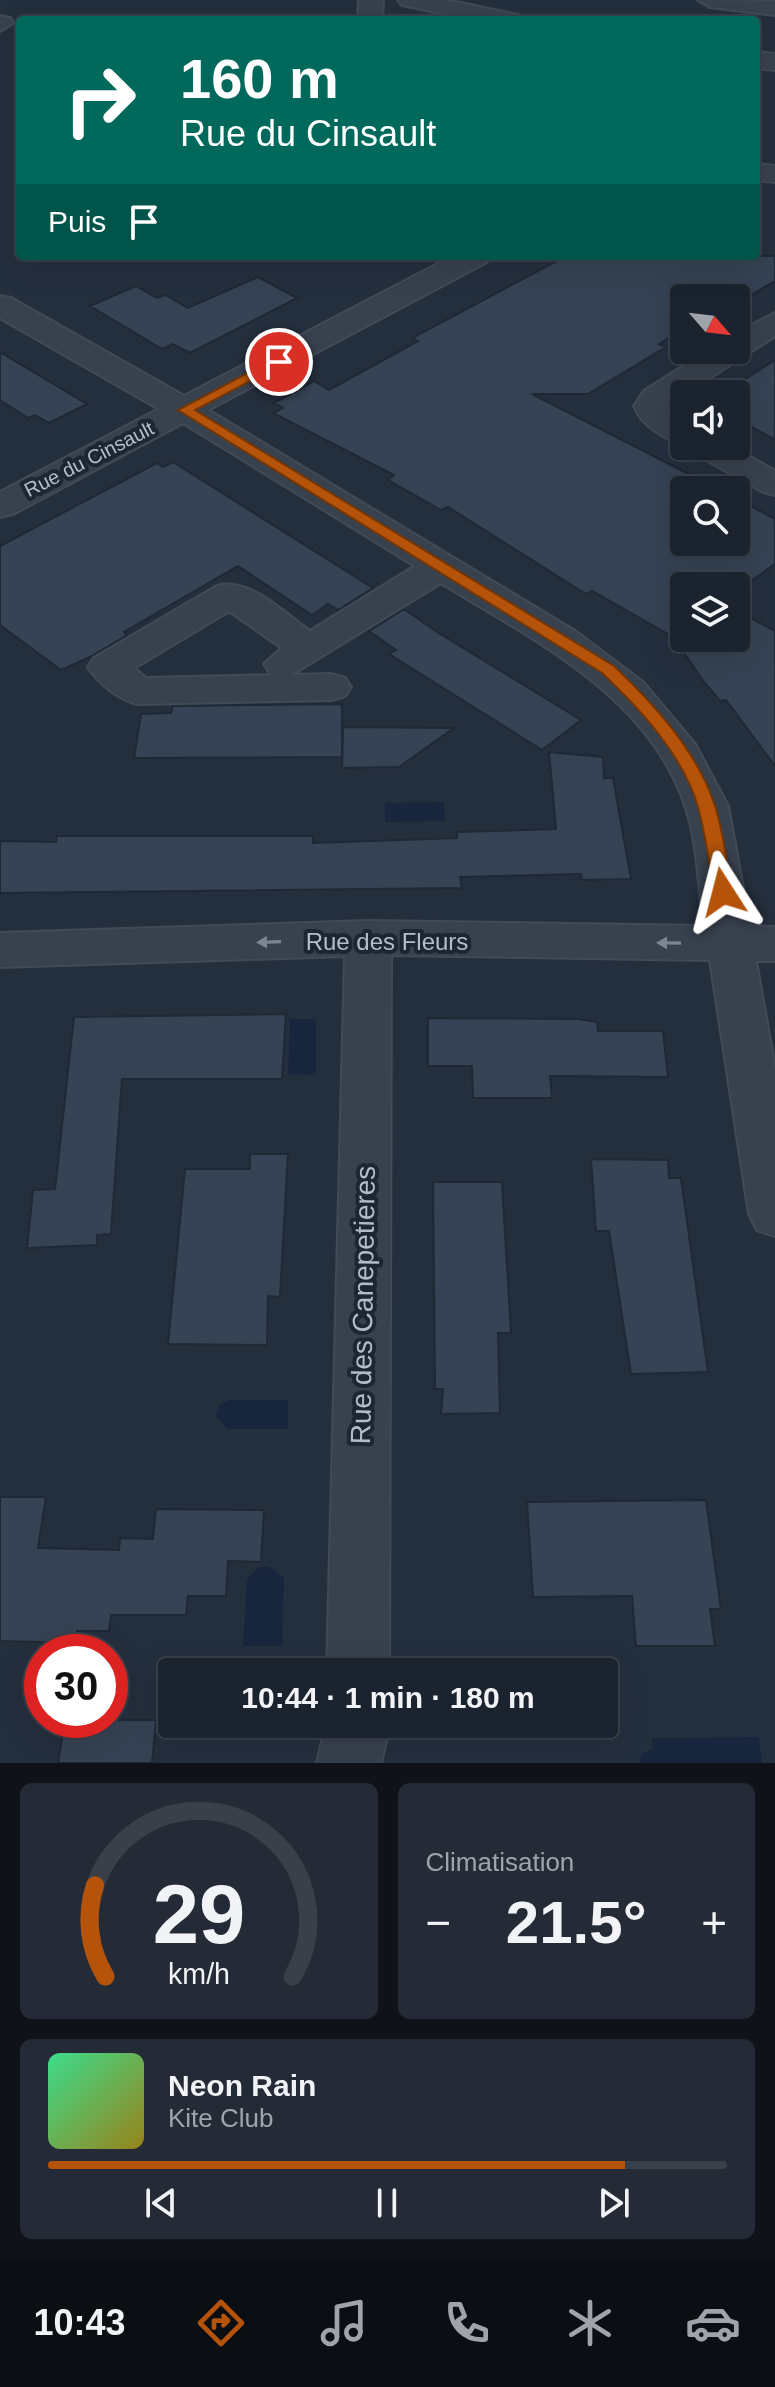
<!DOCTYPE html>
<html lang="fr">
<meta charset="utf-8">
<style>
:root{--surface:#1b232e;--page:#242b36;--text:#f1f3f6;--muted:#a0a4aa;--line:#39404a;--accent:#b45309}
body{margin:0;font-family:Helvetica,sans-serif;background:var(--page);color:var(--text);height:100vh;display:flex;flex-direction:column;font-size:30px;white-space:nowrap}
*{box-sizing:border-box;margin:0}
p{font-size:26px;color:var(--muted)}
.icon{flex:none;width:44px;height:44px;fill:none;stroke:currentColor;stroke-width:2;stroke-linecap:round;stroke-linejoin:round}
.map{position:relative;height:1763px;overflow:hidden}
.details{display:flex;flex-direction:column;gap:20px;padding:20px;background:#0f1319;flex:1}
.details>*{flex:none}
.hud{position:absolute;left:16px;top:16px;width:744px;height:244px;border-radius:8px;box-shadow:0 8px 32px #0002,0 0 0 2px var(--line);background:#00695c;color:#fff;overflow:hidden}
.needle{width:52px;rotate:118deg}
.controls{position:absolute;left:670px;top:284px;display:grid;gap:16px}
.controls a{display:grid;place-items:center;width:80px;height:80px;border-radius:8px;background:var(--surface);box-shadow:0 8px 32px #0002,0 0 0 2px var(--line);font-size:40px}
.speed{position:absolute;left:24px;top:1634px;display:flex;gap:16px;font-size:40px;font-weight:700;text-align:center}
.speed>*{display:grid;place-content:center;width:104px;height:104px;border-radius:50%;background:var(--surface);box-shadow:0 8px 32px #0002,0 0 0 2px var(--line);line-height:1}
.speed .limit{border:12px solid #d22;background:#fff;color:#111}
.pin{position:absolute;display:grid;place-items:center;width:68px;height:68px;color:#fff;margin:-34px;border:4px solid #fff;border-radius:50%;box-shadow:0 2px 8px #0007}
.me{position:absolute;width:88px;margin:-44px;rotate:351deg;stroke-linejoin:round;filter:drop-shadow(0 0 6px #0008)}
.turn{display:flex;align-items:center;gap:28px;height:168px;padding:0 32px;font-size:36px}
.turn .icon{width:104px;height:104px;stroke-width:2.5}
.turn b{display:block;font-size:56px;line-height:68px}
.then{display:flex;align-items:center;height:76px;padding:0 32px;background:#0003;gap:16px;font-size:30px}
.big{font-size:60px;font-weight:700;line-height:1.1}
.details .card{flex:1;display:flex;flex-direction:column;justify-content:center;gap:12px;min-width:0;padding:0 28px;border-radius:12px;background:var(--page)}
.details .dial{align-items:center;gap:0}
.dial svg{height:208px;overflow:visible;fill:none;stroke:var(--line);stroke-width:7;stroke-linecap:round;text-anchor:middle}
.dial text{fill:var(--text);stroke:none}
.song{display:flex;align-items:center;gap:24px}
.cover{width:96px;height:96px;border-radius:12px;background:linear-gradient(135deg,hsl(150 70% 55%),hsl(50 70% 35%))}
.played{height:8px;border-radius:4px;background:linear-gradient(90deg,var(--accent) 85%,var(--line) 85%)}
.keys{display:flex;justify-content:space-around;direction:ltr}
.heat{display:flex;justify-content:space-between;align-items:center;font-size:44px;direction:ltr}
.details .tiles{flex:1;display:grid;gap:20px;grid-template-columns:1fr 1fr}
.card:last-child{grid-column:span 2}
.trip{position:absolute;left:158px;top:1658px;width:460px;height:80px;border-radius:8px;background:var(--surface);box-shadow:0 8px 32px #0002,0 0 0 2px var(--line);font-weight:700;line-height:80px;text-align:center}
.tabs{display:flex;height:128px;justify-content:space-around;align-items:center;background:#0b0e12;color:var(--muted)}
.tabs .icon{width:56px;height:56px}
.tabs .active{color:var(--accent)}
.tabs b{font-size:36px;color:var(--text)}
.map>svg:first-child{display:block}
</style>
<div class="map">
<svg width="775" height="1763" viewBox="0 0 775 1763">
<rect width="100%" height="100%" fill="#242f3e"/>
<path fill="#17263c" d="M444 802 445 821 385 822V803Z
M290 1019H316V1075L288 1074Z
M229 1400H288V1429H227L216 1416 219 1405Z
M268 1566 284 1578 282 1646H243L247 1579 258 1568Z
M759 1737 762 1763H639L641 1754 652 1749V1738Z"/>
<path fill="#364354" stroke="#1f2835" stroke-width="2" d="M566 256H775V281L736 304V298H684V329L659 344 666 347 588 394H532L720 490H684V542H736V498L775 519V564L736 592V586H684V638H736V610L775 631V766L726 700 720 701 704 682 673 637 592 591 586 594 448 507 441 510 388 480 394 475 273 413 283 408 274 403 314 381 329 390 418 341 412 338Z
M258 277 297 298 190 353 173 344 162 349 90 306 136 286 157 298 165 295 188 308Z
M0 352 87 404 49 423 35 415 28 418 0 400Z
M775 360V440L736 418V385Z
M173 462 373 588 338 610 328 604 312 615 238 566 124 632 127 635 92 656 61 670 0 625V546L157 463 163 467Z
M404 609 437 632 581 720 542 750 389 654 396 650 369 631Z
M342 704V757L134 758 141 714 171 713 173 706Z
M343 727 454 728 399 767 342 768Z
M549 752 603 757 604 778H613L631 879 582 880 581 874 460 877 462 888 0 893V841L56 842 57 836H313V843L457 838V832L556 829Z
M286 1014 282 1079H122L111 1234 97 1235V1245L27 1248 33 1190 55 1189 74 1017Z
M428 1018 578 1019 597 1022 598 1031H663L668 1077 550 1076 552 1098H473L472 1066H428Z
M250 1154H288L280 1297 268 1296 267 1345 168 1344 185 1169H250Z
M591 1159 668 1160 669 1178H681L708 1372 631 1374 609 1231H596Z
M433 1182H502L511 1333H498L500 1413 441 1414 443 1389H435Z
M0 1497H46L38 1548 119 1550 120 1538 153 1539 156 1509 264 1510 261 1562 228 1561 226 1596H188L186 1615H111L109 1631H77L76 1643 0 1641Z
M706 1500 721 1609H710L715 1646H636L632 1596 533 1597 527 1502Z
M65 1720H156L152 1763H58Z"/>
<g fill="none" stroke-linecap="round" stroke-linejoin="round">
<defs>
<path id="minor" d="M359 0H383L382 20H358Z
M398 0H446L518 15 521 20H473L402 5Z
M698 0 775 1V15L710 7Z
M0 16 10 18 13 23 0 31Z
M756 52 775 54V70L756 68Z
M756 164 775 166V182L756 180Z
M453 256H491L487 262 208 410 575 631 643 682 695 744 728 806 750 926 775 927V961H756L775 1069V1236L757 1230 749 1214 710 960 391 955 389 1672H327L345 956 0 967V933L368 921 704 926C698 887 698 842 685 805 648 695 532 639 441 583L291 675 331 674 345 678 351 687 345 696 331 700 137 704C118 699 99 684 88 667L94 658 217 586C249 577 284 613 310 631L415 566 183 423 13 514 0 517V492L159 409 0 318V296L11 298 184 396ZM229 611 282 648 264 664 270 673 278 675 146 678 134 668Z
M775 313V336L669 404V409L684 419V444C664 439 642 426 634 406L644 391 709 350H736V333Z
M689 446H731L775 471V495L763 492 694 453Z
M326 1724H390L381 1763H317Z"/>
</defs>
<use href="#minor" stroke="#414a57" stroke-width="4"/>
<use href="#minor" fill="#38414e" fill-rule="evenodd"/>
</g>
<defs><path id="oneway-solid" d="M-6-.8H1V-3.2L6.5 0L1 3.2V.8H-6Z" transform="scale(2)"/></defs>
<g fill="#7c8592">
<use href="#oneway-solid" transform="translate(269 942) rotate(178)"/>
<use href="#oneway-solid" transform="translate(669 943) rotate(-179)"/>
</g>
<path fill="#b45309" stroke="#753606" stroke-width="2" d="M274 359 286 362 195 410 614 666C654 704 698 752 715 806 724 834 727 864 732 892L729 897 723 899 714 892C709 864 706 835 698 807 683 755 640 709 602 673L178 410Z"/>
<g text-anchor="middle" dominant-baseline="central" stroke-width="8" stroke-linejoin="round" paint-order="stroke">
<g font-size="20" fill="#b4bcc9" stroke="#1d2633">
<text transform="translate(89 459) rotate(-27)">Rue du Cinsault</text>
</g>
<g font-size="24" fill="#b4bcc9" stroke="#1d2633">
<text x="387" y="941">Rue des Fleurs</text>
</g>
<g font-size="28" fill="#b4bcc9" stroke="#1d2633">
<text transform="translate(363 1305) rotate(-89)">Rue des Canepetieres</text>
</g>
</g>
</svg>
<div class="controls">
<a><svg class="needle" viewBox="-14 -14 28 28"><path d="M0-13l5 13h-10z" fill="#e53935"/><path d="M0 13l5-13h-10z" fill="#a0a4aa"/></svg></a>
<a><svg class="icon" aria-label="sound" viewBox="0 0 24 24"><path d="M4 9h4l5-4v14l-5-4H4zM17 9q2 3 0 6"/></svg></a>
<a><svg class="icon" aria-label="search" viewBox="0 0 24 24"><circle cx="10" cy="10" r="6"/><path d="M15 15l6 6"/></svg></a>
<a><svg class="icon" aria-label="layers" viewBox="0 0 24 24"><path d="M12 4l9 5-9 5-9-5zM3 14l9 5 9-5"/></svg></a>
</div>
<div class="speed"><div class="limit">30</div></div>
<div class="pin" style="left:279px;top:362px;background:#d93025"><svg class="icon" aria-label="arrive" viewBox="0 0 24 24"><path d="M6 21V4h12l-3 4 3 4H6"/></svg></div>
<svg class="me" style="left:723px;top:892px" viewBox="-20 -20 40 40"><path d="M0-17L14 15 0 8-14 15z" fill="#b45309" stroke="#fff" stroke-width="4"/></svg>
<div class="trip">10:44 · 1 min · 180 m</div>
<div class="hud">
<div class="turn"><svg class="icon" aria-label="right" viewBox="0 0 24 24"><path d="M7 20v-9h11M14 6l5 5-5 5"/></svg><div><b>160 m</b>Rue du Cinsault</div></div>
<div class="then">Puis<svg class="icon" aria-label="arrive" viewBox="0 0 24 24"><path d="M6 21V4h12l-3 4 3 4H6"/></svg></div>
</div>
</div>
<section class="details">
<div class="tiles">
<div class="card dial"><svg viewBox="0 0 100 80">
<path d="M14 69A42 42 0 1 1 86 69"/>
<path d="M14 69A42 42 0 0 1 10 34" stroke="#b45309"/>
<text x="50" y="56" font-size="32" font-weight="700">29</text>
<text x="50" y="72" font-size="11">km/h</text>
</svg></div>
<div class="card"><p>Climatisation</p>
<div class="heat"><a>−</a><b class="big">21.5°</b><a>+</a></div>
</div>
<div class="card">
<div class="song"><i class="cover"></i><div><b>Neon Rain</b><p>Kite Club</p></div></div>
<div class="played"></div>
<div class="keys"><svg class="icon" aria-label="previous" viewBox="0 0 24 24"><path d="M18 5L8 12l10 7zM5 5v14"/></svg><svg class="icon" aria-label="pause" viewBox="0 0 24 24"><path d="M8 5v14M16 5v14"/></svg><svg class="icon" aria-label="next" viewBox="0 0 24 24"><path d="M6 5l10 7-10 7zM19 5v14"/></svg></div>
</div>
</div>
</section>
<nav class="tabs">
<b>10:43</b>
<svg class="icon active" aria-label="directions" viewBox="0 0 24 24"><path d="M12 3l9 9-9 9-9-9zM9 14v-3h6M13 9l2 2-2 2"/></svg>
<svg class="icon" aria-label="music" viewBox="0 0 24 24"><path d="M9 18V5l10-2v13"/><circle cx="6" cy="18" r="3"/><circle cx="16" cy="16" r="3"/></svg>
<svg class="icon" aria-label="phone" viewBox="0 0 24 24"><path d="M5 4h4l2 5-3 2q2 4 5 5l2-3 5 2v4C11 20 4 13 5 4z"/></svg>
<svg class="icon" aria-label="climate" viewBox="0 0 24 24"><path d="M12 3v18M4 7l16 10M4 17L20 7"/></svg>
<svg class="icon" aria-label="car" viewBox="0 0 24 24"><path d="M5 17H2v-5l4-1 3-4h7l3 4 3 1v5h-3M9 17h6M6 11h13"/><circle cx="7" cy="17" r="2"/><circle cx="17" cy="17" r="2"/></svg>
</nav>
